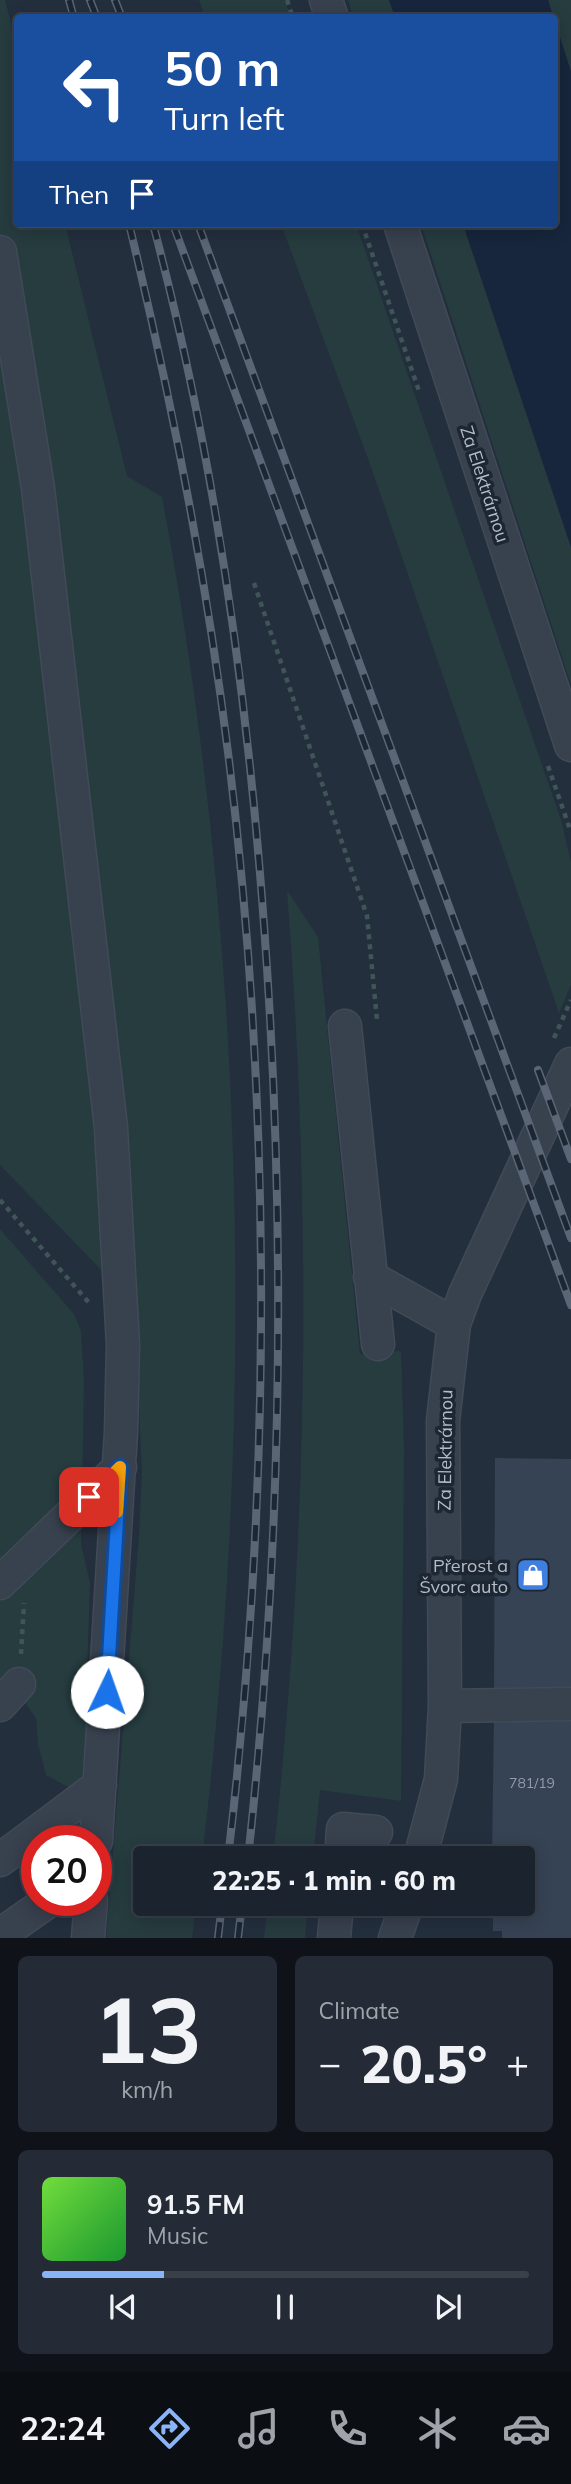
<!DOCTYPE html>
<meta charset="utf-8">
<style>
:root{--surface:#1b232e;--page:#242b36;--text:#f1f3f6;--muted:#a0a4aa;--line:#39404a;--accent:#8ab4f8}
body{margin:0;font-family:Mulish,sans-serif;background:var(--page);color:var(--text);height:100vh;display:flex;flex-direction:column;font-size:26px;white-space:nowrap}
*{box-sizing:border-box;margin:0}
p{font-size:23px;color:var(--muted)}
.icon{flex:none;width:38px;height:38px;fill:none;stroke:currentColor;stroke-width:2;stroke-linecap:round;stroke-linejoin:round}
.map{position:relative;height:1938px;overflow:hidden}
.drawer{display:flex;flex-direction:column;gap:18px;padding:18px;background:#0f1319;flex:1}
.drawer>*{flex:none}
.banner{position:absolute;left:14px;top:14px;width:544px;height:214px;border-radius:7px;box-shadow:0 4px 18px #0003,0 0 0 2px var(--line);background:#1a4fa0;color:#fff;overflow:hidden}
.speed{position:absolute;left:21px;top:1825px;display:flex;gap:14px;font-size:35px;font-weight:700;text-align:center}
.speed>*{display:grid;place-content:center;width:91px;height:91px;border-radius:50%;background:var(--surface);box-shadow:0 4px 18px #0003,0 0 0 2px var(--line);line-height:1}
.speed .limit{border:10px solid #d22;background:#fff;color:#111}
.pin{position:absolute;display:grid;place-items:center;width:60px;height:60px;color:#fff;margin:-30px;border-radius:14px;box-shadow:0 4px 10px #0006}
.me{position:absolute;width:77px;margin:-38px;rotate:3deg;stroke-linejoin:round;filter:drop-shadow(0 0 5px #0008)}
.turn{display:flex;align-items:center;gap:24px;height:147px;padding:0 35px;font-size:32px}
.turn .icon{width:91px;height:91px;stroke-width:2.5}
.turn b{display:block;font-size:49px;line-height:60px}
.then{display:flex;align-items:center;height:66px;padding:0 35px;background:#0003;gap:14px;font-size:26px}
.big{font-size:52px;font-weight:800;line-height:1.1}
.drawer .tile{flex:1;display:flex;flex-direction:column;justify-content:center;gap:10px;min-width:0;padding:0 24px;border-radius:10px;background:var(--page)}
.drawer .dial{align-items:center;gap:0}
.dial b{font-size:91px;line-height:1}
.song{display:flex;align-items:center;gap:21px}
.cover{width:84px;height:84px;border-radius:10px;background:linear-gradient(135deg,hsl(100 70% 55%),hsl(130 70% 35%))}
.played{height:7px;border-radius:4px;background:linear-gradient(90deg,var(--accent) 25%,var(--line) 25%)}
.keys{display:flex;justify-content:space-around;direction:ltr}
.heat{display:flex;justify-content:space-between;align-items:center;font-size:38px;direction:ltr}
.drawer .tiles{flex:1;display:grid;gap:18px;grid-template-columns:1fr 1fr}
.tile:last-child{grid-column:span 2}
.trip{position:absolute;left:133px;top:1846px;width:402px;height:70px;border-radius:7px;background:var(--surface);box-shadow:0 4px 18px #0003,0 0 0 2px var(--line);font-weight:800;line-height:70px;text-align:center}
.dock{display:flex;height:112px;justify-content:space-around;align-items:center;background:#0b0e12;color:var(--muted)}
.dock .icon{width:49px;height:49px}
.dock .on{color:var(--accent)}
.dock b{font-size:32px;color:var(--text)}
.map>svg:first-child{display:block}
</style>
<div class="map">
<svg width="571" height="1938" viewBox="0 0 571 1938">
<rect width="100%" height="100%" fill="#242f3e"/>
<path fill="#263c3f" d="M0 0H5L17 47 18 224H65L127 476 162 497C246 942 256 1410 202 1858H145V1904H196L192 1938H106L139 1536 142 1472 134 1304 0 1165Z
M199 0H285L290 17H205Z
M348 0H389L395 17H353Z
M548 0H571V72Z
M281 224H356L561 820 571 862V985L559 1013 370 464Z
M421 224H463L571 547V685Z
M287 890 318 937 360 1354 401 1351 404 1451 401 1801 320 1790 313 1858H273C309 1537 312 1213 287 890Z
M0 1229 74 1314 81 1331 84 1381 81 1544 90 1583 83 1795 46 1775 38 1744 36 1718 8 1680 0 1686Z
M268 1904H308L305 1938H264Z"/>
<path fill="#17263c" d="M389 0H548L553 17H395Z
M555 22 571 72V547L463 224H555Z"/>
<path fill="#364354" d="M495 1458 571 1459V1692H494Z
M494 1715H571V1938H502V1931H493V1904H523V1858H492Z"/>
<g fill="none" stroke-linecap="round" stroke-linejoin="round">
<defs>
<path id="minor" d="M326 0 332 18
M400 224 571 745
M0 252 38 488 111 1128 123 1345 121 1432 96 1841
M345 1026 378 1344
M370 1277 454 1324
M0 1583 120 1467
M0 1705 19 1684
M445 1706 571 1704
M341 1858 343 1829 376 1832
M420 1858 441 1779 445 1706 443 1421 454 1324 465 1294 571 1064
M0 1860 100 1785
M0 1935 50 1900
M88 1938 91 1900
M334 1938 337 1904
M395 1938 407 1904"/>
</defs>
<use href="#minor" stroke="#414a57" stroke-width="35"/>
<path stroke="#3f5557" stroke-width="4.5" stroke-dasharray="5 5" stroke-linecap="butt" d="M287 0 293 18
M362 224 419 391
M254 583 367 916 377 1020
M548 766 571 832
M554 1038 571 1000
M0 1200 90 1304
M21 1654 24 1603"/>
<use href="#minor" stroke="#38414e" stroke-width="32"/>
<defs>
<path id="rail" d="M69 0 74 18
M90 0 97 18
M115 0 122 18
M129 224C172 401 207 580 229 760 273 1123 271 1496 228 1858
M153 224C214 453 247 689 264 925 287 1236 282 1549 248 1858
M173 224 571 1305
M198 224 571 1238
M538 1070 571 1159
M218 1938 222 1904
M238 1938 242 1904"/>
</defs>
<use href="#rail" stroke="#5a6575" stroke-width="8"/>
<use href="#rail" stroke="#1d2633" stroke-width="5" stroke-dasharray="16" stroke-linecap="butt"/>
</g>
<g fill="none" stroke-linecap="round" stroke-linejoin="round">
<defs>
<path id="route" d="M89 1497 120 1467 107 1692"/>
</defs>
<use href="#route" stroke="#114b97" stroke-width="18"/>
<use href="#route" stroke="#1a73e8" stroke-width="12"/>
<path stroke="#f59e0b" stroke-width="12" d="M114 1473 120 1467 117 1512"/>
</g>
<defs>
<symbol id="shop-square" viewBox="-11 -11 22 22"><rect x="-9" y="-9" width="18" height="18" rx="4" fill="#3f7fe0" stroke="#1d2633"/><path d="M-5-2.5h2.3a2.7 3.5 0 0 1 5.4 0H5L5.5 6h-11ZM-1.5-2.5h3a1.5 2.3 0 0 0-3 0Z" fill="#fff"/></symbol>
</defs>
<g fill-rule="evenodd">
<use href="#shop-square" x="514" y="1556" width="38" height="38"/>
</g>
<g text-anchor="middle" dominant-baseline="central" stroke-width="7" stroke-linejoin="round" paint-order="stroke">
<g font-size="14" fill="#929caa">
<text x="532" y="1783">781/19</text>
</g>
<g font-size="18" fill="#b4bcc9" stroke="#1d2633">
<text transform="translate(485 484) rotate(72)">Za Elektrárnou</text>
<text transform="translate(445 1450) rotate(-89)">Za Elektrárnou</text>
</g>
<g font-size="18" fill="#b4bcc9" stroke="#1d2633" text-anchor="end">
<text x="508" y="1565">Přerost a<tspan x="508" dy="21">Švorc auto</tspan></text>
</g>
</g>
</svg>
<div class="speed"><div class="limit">20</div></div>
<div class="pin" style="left:89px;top:1497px;background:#d93025"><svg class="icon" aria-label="arrive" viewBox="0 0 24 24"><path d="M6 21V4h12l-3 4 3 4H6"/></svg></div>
<svg class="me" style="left:107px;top:1692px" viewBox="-20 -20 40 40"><circle r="19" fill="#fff"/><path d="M0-13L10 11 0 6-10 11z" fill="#1a73e8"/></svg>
<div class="trip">22:25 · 1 min · 60 m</div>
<div class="banner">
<div class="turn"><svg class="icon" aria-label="left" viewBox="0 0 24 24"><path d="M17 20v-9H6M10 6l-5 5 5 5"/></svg><div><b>50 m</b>Turn left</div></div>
<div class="then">Then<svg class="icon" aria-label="arrive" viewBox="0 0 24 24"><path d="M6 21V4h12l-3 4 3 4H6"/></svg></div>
</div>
</div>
<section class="drawer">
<div class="tiles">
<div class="tile dial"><b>13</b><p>km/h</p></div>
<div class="tile"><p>Climate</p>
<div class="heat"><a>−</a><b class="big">20.5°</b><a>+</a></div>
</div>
<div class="tile">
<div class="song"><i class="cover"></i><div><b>91.5 FM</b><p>Music</p></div></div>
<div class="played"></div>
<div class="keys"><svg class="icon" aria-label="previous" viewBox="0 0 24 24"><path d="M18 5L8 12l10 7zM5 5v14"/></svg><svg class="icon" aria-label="pause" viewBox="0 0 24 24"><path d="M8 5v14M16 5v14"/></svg><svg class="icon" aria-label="next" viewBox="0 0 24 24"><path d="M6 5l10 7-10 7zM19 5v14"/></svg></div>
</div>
</div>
</section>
<nav class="dock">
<b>22:24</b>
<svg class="icon on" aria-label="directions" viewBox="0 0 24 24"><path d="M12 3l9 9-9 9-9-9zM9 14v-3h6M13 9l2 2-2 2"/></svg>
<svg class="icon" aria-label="music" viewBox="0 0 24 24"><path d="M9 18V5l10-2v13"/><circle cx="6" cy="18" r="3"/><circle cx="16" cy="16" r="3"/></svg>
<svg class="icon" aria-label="phone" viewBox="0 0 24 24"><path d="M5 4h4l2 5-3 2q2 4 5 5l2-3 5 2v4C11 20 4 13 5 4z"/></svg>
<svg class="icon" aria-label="climate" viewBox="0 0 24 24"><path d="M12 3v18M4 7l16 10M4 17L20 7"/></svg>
<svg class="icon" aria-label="car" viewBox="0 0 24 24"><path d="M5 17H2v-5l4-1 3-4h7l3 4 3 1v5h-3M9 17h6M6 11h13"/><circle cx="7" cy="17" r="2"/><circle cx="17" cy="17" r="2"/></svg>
</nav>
